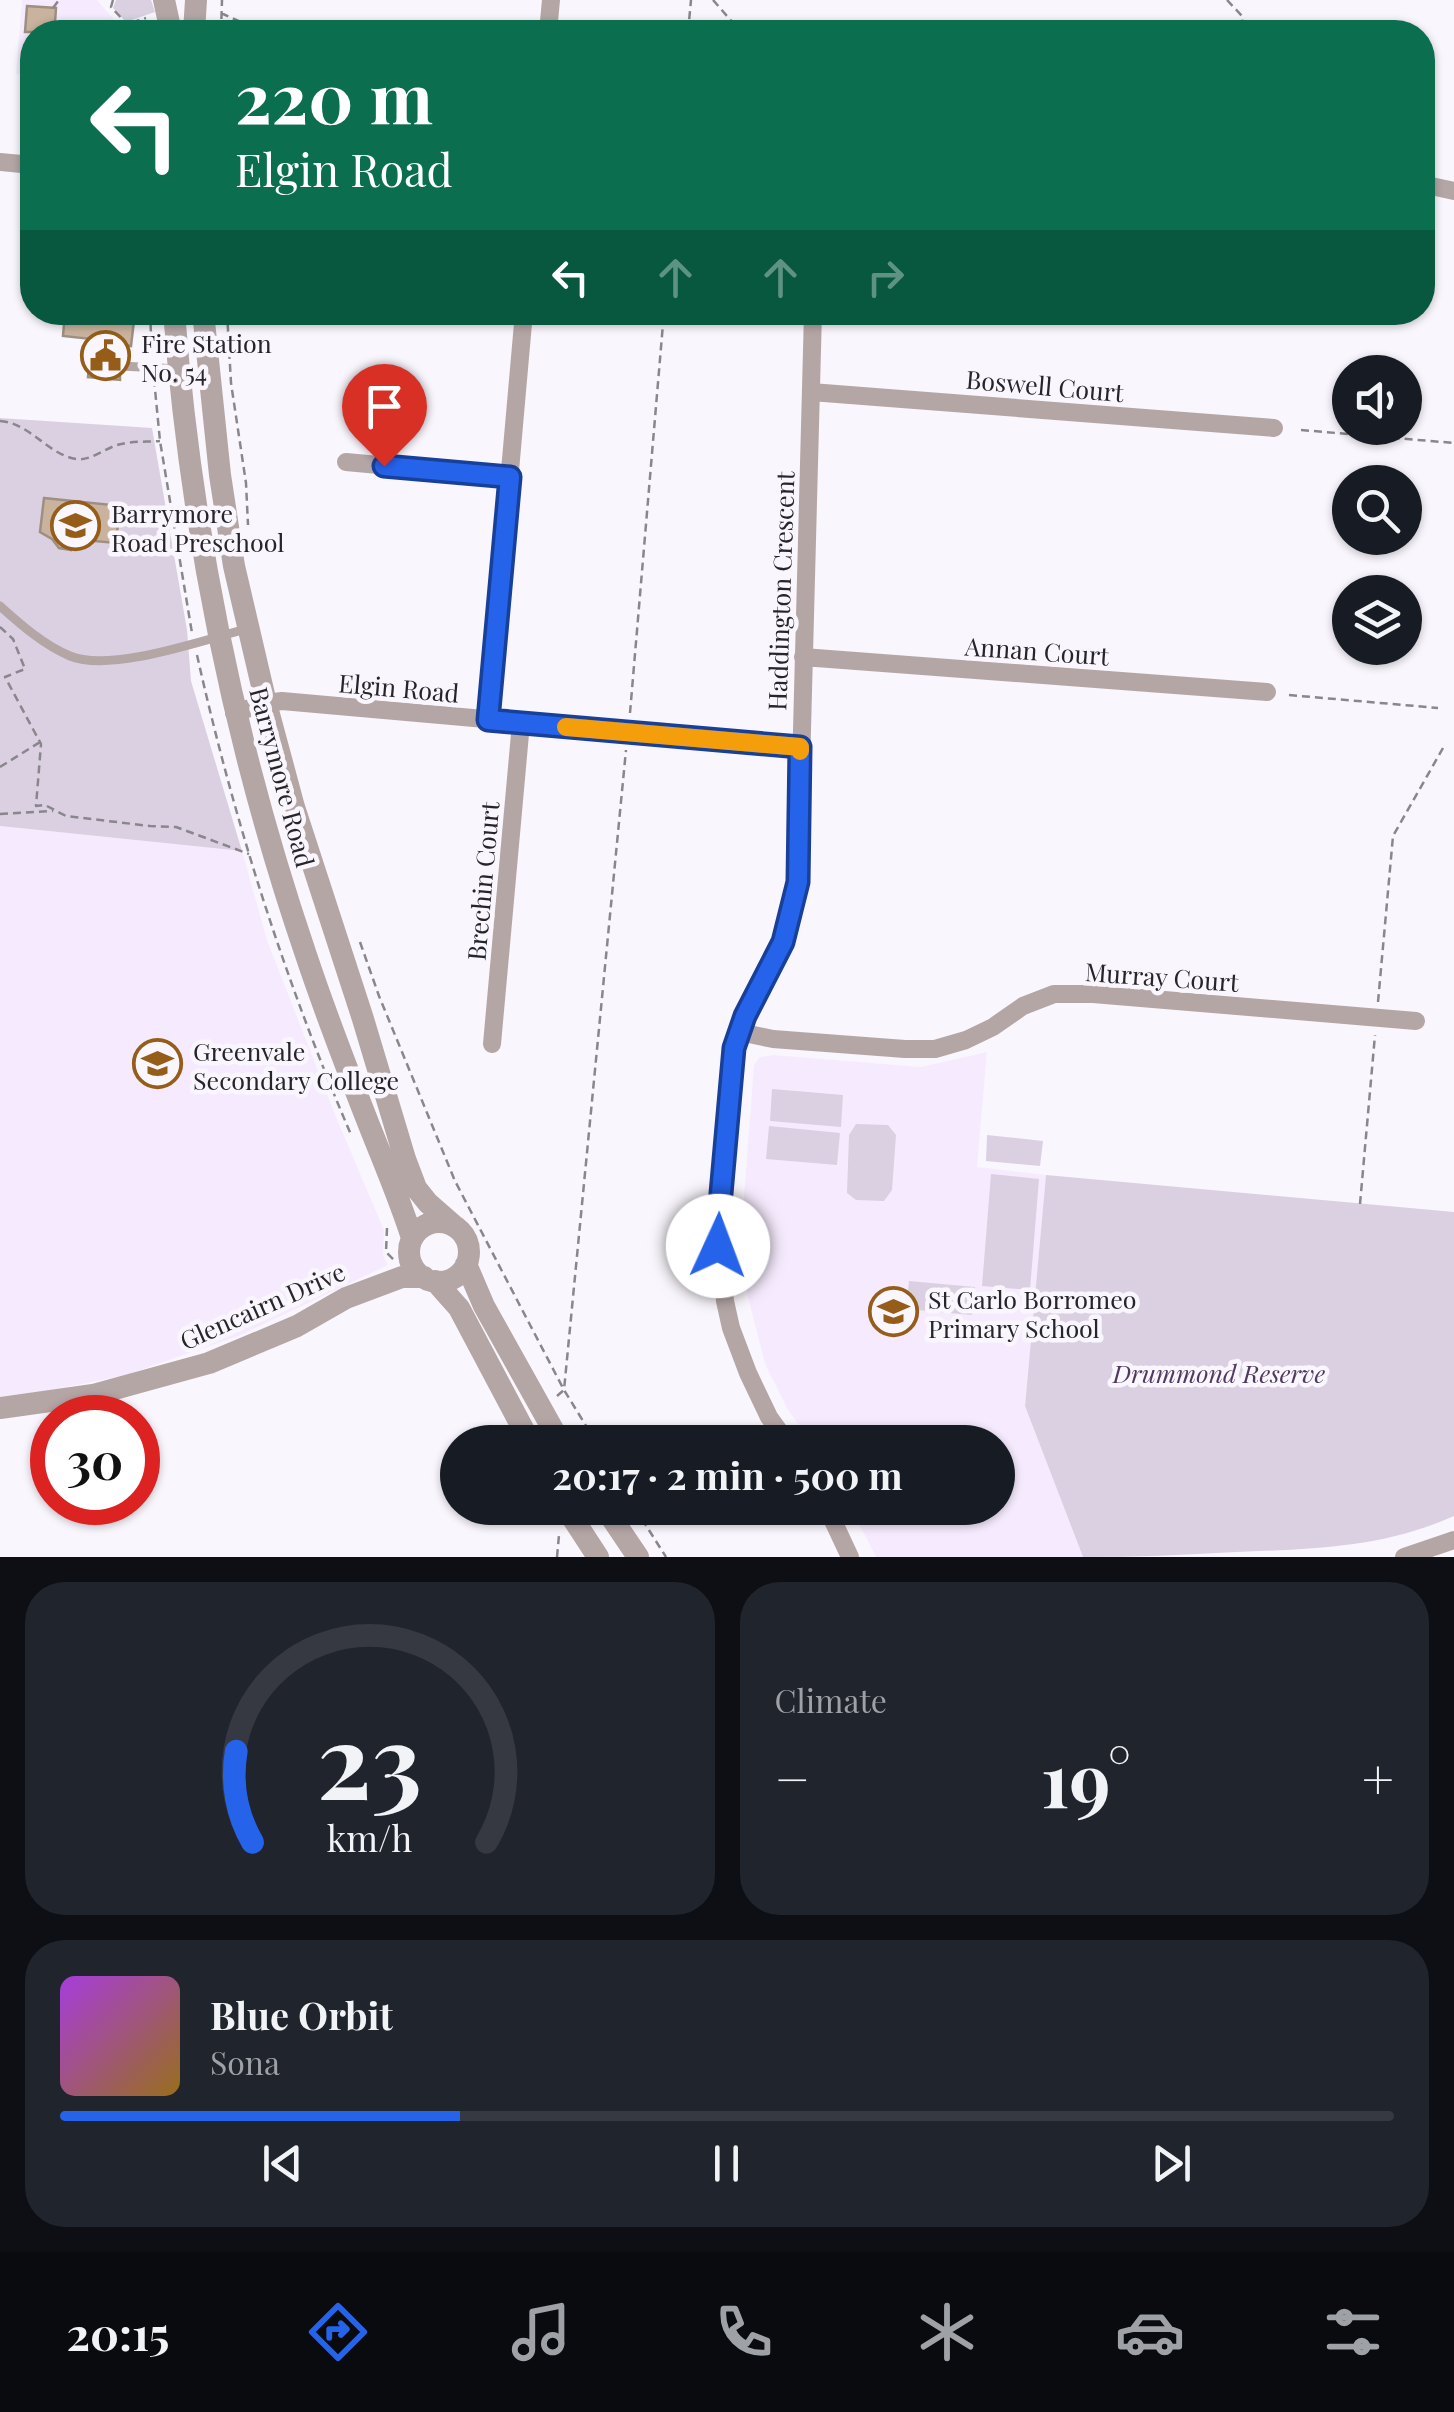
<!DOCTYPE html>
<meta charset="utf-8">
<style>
:root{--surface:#171b24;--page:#20242c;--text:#f1f3f6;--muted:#9ea1a6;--line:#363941;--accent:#2563eb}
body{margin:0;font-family:"Playfair Display",serif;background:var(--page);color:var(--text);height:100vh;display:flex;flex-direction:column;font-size:38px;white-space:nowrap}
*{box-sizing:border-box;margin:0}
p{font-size:32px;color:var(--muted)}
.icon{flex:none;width:55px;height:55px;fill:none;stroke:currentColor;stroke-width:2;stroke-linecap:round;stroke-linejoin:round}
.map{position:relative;height:1557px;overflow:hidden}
.drawer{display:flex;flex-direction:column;gap:25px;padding:25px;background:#0d0f14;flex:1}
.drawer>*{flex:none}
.banner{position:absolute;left:20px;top:20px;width:1415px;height:305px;border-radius:40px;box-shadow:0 2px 8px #0004;background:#0b6e4f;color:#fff;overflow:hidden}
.buttons{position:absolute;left:1332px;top:355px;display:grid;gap:20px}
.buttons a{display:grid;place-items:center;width:90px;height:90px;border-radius:50%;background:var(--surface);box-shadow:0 2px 8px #0004;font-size:50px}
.speed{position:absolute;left:30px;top:1395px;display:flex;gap:20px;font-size:50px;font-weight:700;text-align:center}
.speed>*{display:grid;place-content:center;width:130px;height:130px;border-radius:50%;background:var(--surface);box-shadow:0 2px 8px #0004;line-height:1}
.speed .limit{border:15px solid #d22;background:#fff;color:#111}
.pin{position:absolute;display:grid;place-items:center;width:85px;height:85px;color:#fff;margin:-102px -42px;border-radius:50% 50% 50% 0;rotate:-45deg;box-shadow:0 0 10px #0007}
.pin .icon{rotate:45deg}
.me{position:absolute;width:110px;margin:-55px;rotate:2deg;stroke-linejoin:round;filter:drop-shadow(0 0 8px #0008)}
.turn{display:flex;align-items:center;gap:35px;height:210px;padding:0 50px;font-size:45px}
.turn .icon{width:130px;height:130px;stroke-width:2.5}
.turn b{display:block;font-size:70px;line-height:85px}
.lanes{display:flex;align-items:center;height:95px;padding:0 50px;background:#0003;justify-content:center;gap:50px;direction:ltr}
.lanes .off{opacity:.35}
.big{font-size:75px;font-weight:700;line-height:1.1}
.drawer .widget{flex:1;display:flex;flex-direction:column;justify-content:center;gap:15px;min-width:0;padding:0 35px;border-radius:40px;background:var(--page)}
.drawer .dial{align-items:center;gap:0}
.dial svg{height:260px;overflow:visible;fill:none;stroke:var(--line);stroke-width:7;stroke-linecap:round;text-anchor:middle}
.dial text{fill:var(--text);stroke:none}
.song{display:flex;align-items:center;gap:30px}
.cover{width:120px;height:120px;border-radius:15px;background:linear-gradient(135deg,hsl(280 70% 55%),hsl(40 70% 35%))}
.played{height:10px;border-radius:5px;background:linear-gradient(90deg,var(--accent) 30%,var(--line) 30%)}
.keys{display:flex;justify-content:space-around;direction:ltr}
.heat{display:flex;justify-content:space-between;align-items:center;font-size:55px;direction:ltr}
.drawer .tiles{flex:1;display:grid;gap:25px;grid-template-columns:1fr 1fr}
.widget:last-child{grid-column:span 2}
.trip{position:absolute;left:440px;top:1425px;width:575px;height:100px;border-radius:50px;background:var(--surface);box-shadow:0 2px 8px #0004;font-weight:700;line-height:100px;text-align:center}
.menu{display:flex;height:160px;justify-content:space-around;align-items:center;background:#090b0e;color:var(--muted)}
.menu .icon{width:70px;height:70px}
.menu .active{color:var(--accent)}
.menu b{font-size:45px;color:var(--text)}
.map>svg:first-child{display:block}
</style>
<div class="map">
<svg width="1454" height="1557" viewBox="0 0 1454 1557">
<rect width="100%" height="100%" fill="#faf6fd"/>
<path fill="#f6ebfe" d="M22 0H97L125 32H32V75L16 74Z
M0 826 242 851 267 940 336 1117 384 1230 383 1255 388 1265 241 1335 123 1376 24 1395 0 1397Z
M987 1052 977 1167 1046 1175 1025 1406 1083 1557H876L851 1508H998V1442H812L788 1410 765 1364 748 1297 742 1223 754 1065 760 1057 773 1055 921 1067Z"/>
<path fill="#dad0e2" d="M116 0H151L155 12 126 22 113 8Z
M0 418 152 428 187 630 191 681 242 851 0 826Z
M772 1089 843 1095 841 1127 770 1121Z
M856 1124 888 1125 896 1135 892 1190 884 1201 856 1200 847 1193 849 1135Z
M769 1126 840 1133 837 1165 766 1159Z
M987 1135 1043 1141 1040 1166 986 1161Z
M991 1174 1039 1179 1030 1290 982 1286Z
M1046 1175 1454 1212V1516C1383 1548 1313 1549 1236 1552 1185 1555 1134 1557 1083 1557L1025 1406Z
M909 1281 975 1287 972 1315 906 1309Z"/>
<path fill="#cab39e" stroke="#9d8f82" stroke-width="2.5" d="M27 6 56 8 55 23 62 32H25Z
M65 312H135L131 346 123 345 122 358 116 359 113 365 114 370 120 374V380L88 377 92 339 63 336Z
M44 498 112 505 111 512 119 514 116 543 72 539 71 550 59 548 52 539 40 532Z"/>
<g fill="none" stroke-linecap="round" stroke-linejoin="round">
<path stroke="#89868c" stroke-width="2.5" stroke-dasharray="8 5" stroke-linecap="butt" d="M113 0 111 7 126 23
M713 0 741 32
M1227 0 1243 17 1241 32
M53 8 59 0
M221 13 263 32
M127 32V24L146 18
M221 32 222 0
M688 32 691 0
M150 312 152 356
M227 312 231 383 246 483 248 525
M154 379 160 441 192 633
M0 421C30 423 47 454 76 459 92 461 106 447 121 444 133 441 147 442 160 441
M1301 430 1454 443
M0 627 13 639 25 669 5 677 41 744 36 806 45 805 66 816 150 826 176 827 249 854
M197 655C234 821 285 981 352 1137
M1289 695 1438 708
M630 713 664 312
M0 767 40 742
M0 814 53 811
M360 942 379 996 455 1181 564 1390 596 1442
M1378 1002 1393 836 1443 748
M1360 1204 1375 1035
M387 1228 386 1252 395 1261
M557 1396 564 1390 626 750
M635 1508 666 1557
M557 1557 559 1535"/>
<path stroke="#b5a6a6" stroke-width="9" d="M121 366 178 369 206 381
M0 606C21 625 44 645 70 656 111 673 203 640 246 629"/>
<path stroke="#b5a6a6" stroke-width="18" d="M548 32 551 0
M0 162 32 165
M1422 184 1454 191
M811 392 1274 428
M346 462 509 477
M803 657 1267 692
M234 713 266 703 282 701 800 747
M488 720 524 312
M739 1032 773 1039 905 1049H935L966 1040 993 1027 1023 1006 1054 994H1093L1416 1021
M492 1044 521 723
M787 1442 769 1417 748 1373 731 1328 725 1301 718 1227 734 1048 745 1016 783 941 798 882 813 312
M827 1508 850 1557
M1404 1557 1454 1540"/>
<path stroke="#b5a6a6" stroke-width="22" d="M164 0 171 32
M194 32 196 0
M174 312C191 532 235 747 306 955 325 1012 347 1069 369 1125 384 1163 400 1200 412 1238
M203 312 220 475 234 566 266 703 294 807 363 1019 405 1159 416 1188 428 1203 452 1224
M409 1252a30 30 0 1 1 60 0a30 30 0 1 1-60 0Z
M466 1264 484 1306 560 1442
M435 1281 459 1308 530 1442
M0 1408 93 1395 209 1363 297 1326 346 1298 402 1277H424
M566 1508 598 1557
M605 1508 638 1557"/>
</g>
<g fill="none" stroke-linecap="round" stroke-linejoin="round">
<defs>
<path id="route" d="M384 466 510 477 488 720 800 747 798 882 783 942 745 1016 734 1048 718 1227V1246"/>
</defs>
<use href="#route" stroke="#184099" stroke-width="25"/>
<use href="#route" stroke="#2563eb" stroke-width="18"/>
<path stroke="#f59e0b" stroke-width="18" d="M566 727 800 747V751"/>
</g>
<defs>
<symbol id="civic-ring" viewBox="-11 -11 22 22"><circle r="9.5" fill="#faf6fd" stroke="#955d17" stroke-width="1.5"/><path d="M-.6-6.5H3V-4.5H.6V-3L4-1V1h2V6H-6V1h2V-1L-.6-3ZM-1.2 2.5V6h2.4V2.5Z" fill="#955d17"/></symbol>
<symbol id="school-ring" viewBox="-11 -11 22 22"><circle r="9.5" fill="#faf6fd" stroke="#955d17" stroke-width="1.5"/><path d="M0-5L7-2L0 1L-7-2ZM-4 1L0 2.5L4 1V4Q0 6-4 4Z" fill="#955d17"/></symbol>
</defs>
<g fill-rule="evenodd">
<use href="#civic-ring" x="78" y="328" width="55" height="55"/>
<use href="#school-ring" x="48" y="498" width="55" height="55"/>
<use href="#school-ring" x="130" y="1036" width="55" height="55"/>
<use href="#school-ring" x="866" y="1284" width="55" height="55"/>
</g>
<g text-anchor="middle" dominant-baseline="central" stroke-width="9" stroke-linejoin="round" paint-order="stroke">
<g font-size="25" fill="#27242a" stroke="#faf6fd" text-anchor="start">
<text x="141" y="342">Fire Station<tspan x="141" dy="29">No. 54</tspan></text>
<text x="111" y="512">Barrymore<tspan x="111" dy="29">Road Preschool</tspan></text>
<text x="193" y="1050">Greenvale<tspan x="193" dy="29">Secondary College</tspan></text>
<text x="928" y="1298">St Carlo Borromeo<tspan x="928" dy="29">Primary School</tspan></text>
</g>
<g font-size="25" fill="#27242a" stroke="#faf6fd">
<text transform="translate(1045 385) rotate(5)">Boswell Court</text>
<text transform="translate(780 591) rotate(-88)">Haddington Crescent</text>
<text transform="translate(1037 650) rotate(4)">Annan Court</text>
<text transform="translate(399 687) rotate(5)">Elgin Road</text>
<text transform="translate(283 777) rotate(75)">Barrymore Road</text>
<text transform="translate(482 881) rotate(-85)">Brechin Court</text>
<text transform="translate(1162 976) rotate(4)">Murray Court</text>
<text transform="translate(262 1305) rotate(-24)">Glencairn Drive</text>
</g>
<g font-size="25" font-style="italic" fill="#503960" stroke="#faf6fd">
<text x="1219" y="1372">Drummond Reserve</text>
</g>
</g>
</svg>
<div class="buttons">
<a><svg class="icon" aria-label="sound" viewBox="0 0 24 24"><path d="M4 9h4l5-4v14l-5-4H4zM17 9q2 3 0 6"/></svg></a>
<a><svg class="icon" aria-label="search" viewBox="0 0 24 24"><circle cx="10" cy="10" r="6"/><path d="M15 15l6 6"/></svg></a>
<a><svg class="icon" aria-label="layers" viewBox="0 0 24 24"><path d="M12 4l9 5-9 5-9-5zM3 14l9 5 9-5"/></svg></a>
</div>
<div class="speed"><div class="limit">30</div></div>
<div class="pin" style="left:384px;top:466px;background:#d93025"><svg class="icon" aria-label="arrive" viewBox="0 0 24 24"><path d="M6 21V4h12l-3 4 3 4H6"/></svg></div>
<svg class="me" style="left:718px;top:1246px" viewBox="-20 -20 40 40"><circle r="19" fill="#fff"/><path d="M0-13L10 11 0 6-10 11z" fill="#2563eb"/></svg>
<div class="trip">20:17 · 2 min · 500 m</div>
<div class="banner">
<div class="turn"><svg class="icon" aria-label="left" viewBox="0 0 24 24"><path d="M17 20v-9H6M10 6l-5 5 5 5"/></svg><div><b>220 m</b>Elgin Road</div></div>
<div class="lanes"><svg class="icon" aria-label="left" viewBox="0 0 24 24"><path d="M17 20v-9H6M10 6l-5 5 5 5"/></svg><svg class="icon off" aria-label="ahead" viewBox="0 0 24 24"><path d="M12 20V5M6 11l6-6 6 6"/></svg><svg class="icon off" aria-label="ahead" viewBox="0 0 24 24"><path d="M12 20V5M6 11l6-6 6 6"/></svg><svg class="icon off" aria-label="right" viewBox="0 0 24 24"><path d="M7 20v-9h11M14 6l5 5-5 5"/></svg></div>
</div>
</div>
<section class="drawer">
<div class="tiles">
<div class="widget dial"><svg viewBox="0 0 100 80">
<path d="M14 69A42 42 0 1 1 86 69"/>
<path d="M14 69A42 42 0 0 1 9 41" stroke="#2563eb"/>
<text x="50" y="56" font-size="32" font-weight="700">23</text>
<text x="50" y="72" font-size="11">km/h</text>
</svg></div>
<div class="widget"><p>Climate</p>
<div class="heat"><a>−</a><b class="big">19°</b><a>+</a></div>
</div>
<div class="widget">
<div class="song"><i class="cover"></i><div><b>Blue Orbit</b><p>Sona</p></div></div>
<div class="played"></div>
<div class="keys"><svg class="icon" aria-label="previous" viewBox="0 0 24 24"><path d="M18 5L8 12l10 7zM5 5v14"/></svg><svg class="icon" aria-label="pause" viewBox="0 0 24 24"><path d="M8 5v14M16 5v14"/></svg><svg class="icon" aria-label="next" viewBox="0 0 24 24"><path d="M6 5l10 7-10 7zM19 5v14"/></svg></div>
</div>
</div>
</section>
<nav class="menu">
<b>20:15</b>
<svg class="icon active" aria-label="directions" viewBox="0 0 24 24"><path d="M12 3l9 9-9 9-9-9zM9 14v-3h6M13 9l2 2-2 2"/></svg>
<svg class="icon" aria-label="music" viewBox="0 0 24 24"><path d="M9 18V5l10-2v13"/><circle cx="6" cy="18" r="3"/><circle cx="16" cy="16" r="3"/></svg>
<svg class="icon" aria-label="phone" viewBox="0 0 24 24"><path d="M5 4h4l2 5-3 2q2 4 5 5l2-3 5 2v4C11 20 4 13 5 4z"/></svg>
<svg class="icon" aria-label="climate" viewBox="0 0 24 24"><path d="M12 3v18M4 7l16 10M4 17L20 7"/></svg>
<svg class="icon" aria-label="car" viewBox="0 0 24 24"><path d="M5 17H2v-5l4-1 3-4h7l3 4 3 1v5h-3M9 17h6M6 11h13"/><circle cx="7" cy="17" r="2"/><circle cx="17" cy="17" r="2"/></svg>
<svg class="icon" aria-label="filters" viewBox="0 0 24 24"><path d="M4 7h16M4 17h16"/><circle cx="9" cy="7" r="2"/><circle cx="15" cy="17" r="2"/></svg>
</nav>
